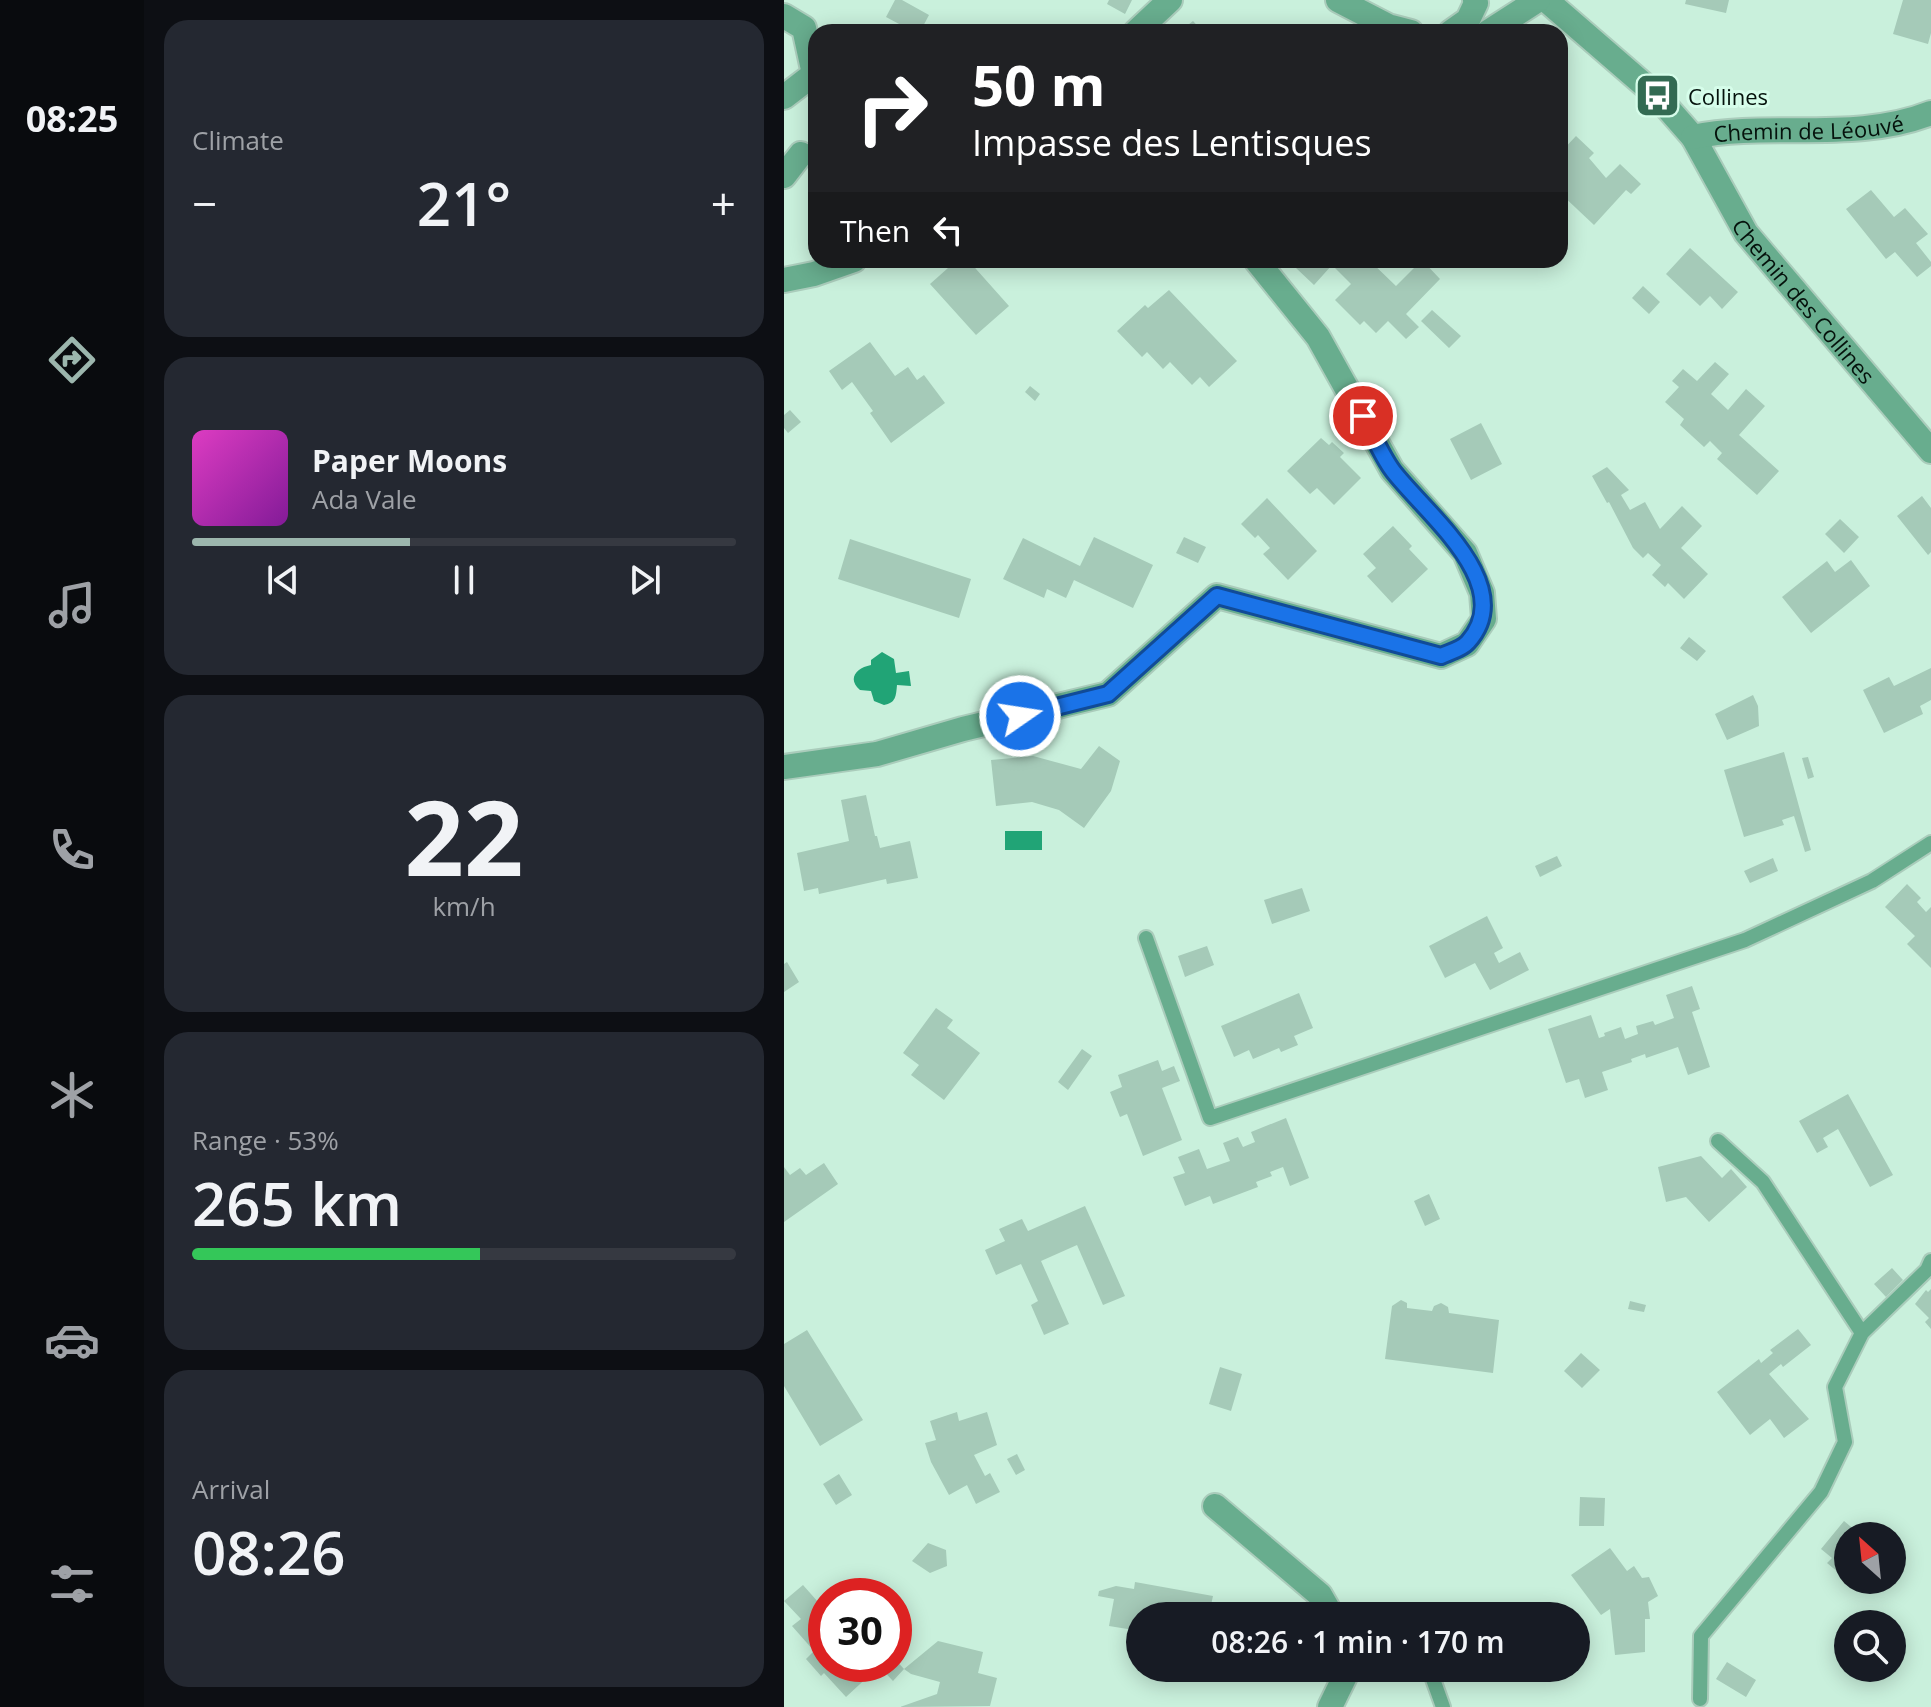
<!DOCTYPE html>
<meta charset="utf-8">
<style>
:root{--surface:#171b24;--page:#242831;--text:#f1f3f6;--muted:#9ea1a6;--line:#363941;--accent:#9cb6ad}
body{margin:0;font-family:"Open Sans",sans-serif;background:var(--page);color:var(--text);height:100vh;display:flex;flex-direction:column;font-size:30px;white-space:nowrap}
*{box-sizing:border-box;margin:0}
p{font-size:26px;color:var(--muted)}
.icon{flex:none;width:44px;height:44px;fill:none;stroke:currentColor;stroke-width:2;stroke-linecap:round;stroke-linejoin:round}
.map{position:relative;flex:1;overflow:hidden}
.drawer{display:flex;flex-direction:column;gap:20px;padding:20px;background:#0d0f14;width:640px}
.drawer>*{flex:none}
.hud{position:absolute;left:24px;top:24px;width:760px;height:244px;border-radius:24px;box-shadow:0 4px 20px #0003;background:#202124;color:#fff;overflow:hidden}
.needle{width:52px;rotate:333deg}
.controls{position:absolute;left:1050px;top:1522px;display:grid;gap:16px}
.controls a{display:grid;place-items:center;width:72px;height:72px;border-radius:50%;background:var(--surface);box-shadow:0 4px 20px #0003;font-size:40px}
.speed{position:absolute;left:24px;top:1578px;display:flex;gap:16px;font-size:40px;font-weight:700;text-align:center}
.speed>*{display:grid;place-content:center;width:104px;height:104px;border-radius:50%;background:var(--surface);box-shadow:0 4px 20px #0003;line-height:1}
.speed .limit{border:12px solid #d22;background:#fff;color:#111}
.pin{position:absolute;display:grid;place-items:center;width:68px;height:68px;color:#fff;margin:-34px;border:4px solid #fff;border-radius:50%;box-shadow:0 2px 8px #0007}
.me{position:absolute;width:88px;margin:-44px;rotate:77deg;stroke-linejoin:round;filter:drop-shadow(0 0 6px #0008)}
.turn{display:flex;align-items:center;gap:28px;height:168px;padding:0 32px;font-size:36px}
.turn .icon{width:104px;height:104px;stroke-width:2.5}
.turn b{display:block;font-size:56px;line-height:68px}
.then{display:flex;align-items:center;height:76px;padding:0 32px;background:#0003;gap:16px;font-size:30px}
.big{font-size:60px;font-weight:600;line-height:1.1}
.drawer .widget{flex:1;display:flex;flex-direction:column;justify-content:center;gap:12px;min-width:0;padding:0 28px;border-radius:24px;background:var(--page)}
.drawer .dial{align-items:center;gap:0}
.dial b{font-size:104px;line-height:1}
.song{display:flex;align-items:center;gap:24px}
.cover{width:96px;height:96px;border-radius:12px;background:linear-gradient(135deg,hsl(310 70% 55%),hsl(290 70% 35%))}
.played{height:8px;border-radius:4px;background:linear-gradient(90deg,var(--accent) 40%,var(--line) 40%)}
.keys{display:flex;justify-content:space-around;direction:ltr}
.heat{display:flex;justify-content:space-between;align-items:center;font-size:44px;direction:ltr}
.charge{height:12px;border-radius:6px;background:linear-gradient(90deg,#34c759 53%,var(--line) 0)}
.trip{position:absolute;left:342px;top:1602px;width:464px;height:80px;border-radius:40px;background:var(--surface);box-shadow:0 4px 20px #0003;font-weight:600;line-height:80px;text-align:center}
main{display:flex;flex:1;min-height:0}
.menu{display:flex;flex-direction:column;width:144px;justify-content:space-around;align-items:center;background:#090b0e;color:var(--muted)}
.menu .icon{width:56px;height:56px}
.menu .active{color:var(--accent)}
.menu b{font-size:36px;color:var(--text)}
.map>svg:first-child{display:block}
</style>
<main>
<nav class="menu">
<b>08:25</b>
<svg class="icon active" aria-label="directions" viewBox="0 0 24 24"><path d="M12 3l9 9-9 9-9-9zM9 14v-3h6M13 9l2 2-2 2"/></svg>
<svg class="icon" aria-label="music" viewBox="0 0 24 24"><path d="M9 18V5l10-2v13"/><circle cx="6" cy="18" r="3"/><circle cx="16" cy="16" r="3"/></svg>
<svg class="icon" aria-label="phone" viewBox="0 0 24 24"><path d="M5 4h4l2 5-3 2q2 4 5 5l2-3 5 2v4C11 20 4 13 5 4z"/></svg>
<svg class="icon" aria-label="climate" viewBox="0 0 24 24"><path d="M12 3v18M4 7l16 10M4 17L20 7"/></svg>
<svg class="icon" aria-label="car" viewBox="0 0 24 24"><path d="M5 17H2v-5l4-1 3-4h7l3 4 3 1v5h-3M9 17h6M6 11h13"/><circle cx="7" cy="17" r="2"/><circle cx="17" cy="17" r="2"/></svg>
<svg class="icon" aria-label="filters" viewBox="0 0 24 24"><path d="M4 7h16M4 17h16"/><circle cx="9" cy="7" r="2"/><circle cx="15" cy="17" r="2"/></svg>
</nav>
<section class="drawer">
<div class="widget"><p>Climate</p>
<div class="heat"><a>−</a><b class="big">21°</b><a>+</a></div>
</div>
<div class="widget">
<div class="song"><i class="cover"></i><div><b>Paper Moons</b><p>Ada Vale</p></div></div>
<div class="played"></div>
<div class="keys"><svg class="icon" aria-label="previous" viewBox="0 0 24 24"><path d="M18 5L8 12l10 7zM5 5v14"/></svg><svg class="icon" aria-label="pause" viewBox="0 0 24 24"><path d="M8 5v14M16 5v14"/></svg><svg class="icon" aria-label="next" viewBox="0 0 24 24"><path d="M6 5l10 7-10 7zM19 5v14"/></svg></div>
</div>
<div class="widget dial"><b>22</b><p>km/h</p></div>
<div class="widget"><p>Range · 53%</p><b class="big">265 km</b><div class="charge"></div></div>
<div class="widget"><p>Arrival</p><b class="big">08:26</b></div>
</section>
<div class="map">
<svg width="1147" height="1707" viewBox="0 0 1147 1707">
<rect width="100%" height="100%" fill="#c9f0dc"/>
<path fill="#21a476" d="M98 652 110 659 112 673 125 671 127 686 113 685C112 696 112 703 100 705L90 701 87 691 76 690C63 679 72 668 87 665V660Z
M221 831H258V850H221Z"/>
<path fill="#a5cab8" d="M111 0H118L145 15 136 32H130L102 17Z
M325 0H348L341 14 323 4Z
M902 0H945L942 13 901 4Z
M1119 0H1147V33L1144 44 1109 34Z
M409 21 419 32H395Z
M792 136 810 153 805 158 822 178 836 164 857 184 847 194 842 190 810 225 776 193V153Z
M1087 190 1110 217 1121 208 1144 234 1132 243 1147 262V266L1133 277 1111 252 1102 259 1062 209Z
M906 248 954 292 938 309 926 296 916 306 882 274Z
M173 260H184L225 306 192 335 146 284Z
M520 260H585L612 286 638 260 656 279 622 314 635 327 622 339 604 321 592 333 580 321 576 325 551 300 567 284 548 265 530 285 512 268Z
M859 286 876 302 865 314 848 298Z
M385 290 453 361 425 387 416 377 408 385 386 362 379 369 363 352 358 357 333 331 361 305 364 308Z
M648 310 677 336 665 348 637 321Z
M86 342 111 376 124 367 133 380 140 375 161 403 107 443 86 413 89 411 68 382 58 390 45 371Z
M931 362 945 374 927 394 944 410 962 389 981 406 955 435 995 471 973 495 933 459 938 453 926 441 920 447 896 425 900 419 881 402 895 387 888 381 899 369 913 381Z
M246 386 256 394 251 401 241 392Z
M6 410 17 422 4 433 0 428V415Z
M697 423 718 464 687 480 666 439Z
M537 438 545 445 548 442 560 453 556 457 577 478 550 505 533 488 526 494 503 471Z
M823 467 845 490 837 495 846 510 861 502 876 529 898 506 918 526 897 548 924 574 900 599 884 583 881 587 868 575 877 565 864 553 859 558 849 548 825 502 823 503 808 476Z
M1138 496 1147 508V552L1144 555 1113 516Z
M483 498 533 551 504 580 479 554 486 548 474 535 471 538 457 524Z
M1056 519 1075 537 1060 553 1041 534Z
M609 526 628 546 625 549 644 569 608 603 583 576 592 568 579 554Z
M310 537 369 565 349 608 290 580 282 598 263 589 260 598 219 579 239 538 296 566Z
M400 537 422 547 414 563 392 553Z
M66 539 187 579 175 618 54 579Z
M1067 560 1086 586 1027 633 998 597 1043 561 1051 572Z
M905 637 922 651 913 661 896 648Z
M1147 668V700L1136 706 1139 714 1100 733 1079 690 1105 677 1110 686Z
M969 695 974 706 975 726 943 740 931 714Z
M315 746 336 761 327 791 300 828 275 810 248 802 212 806 207 760 249 756 297 769Z
M1000 752 1027 850 1021 852 1010 816 998 820 1000 825 960 837 940 770Z
M1024 757 1030 777 1024 779 1018 758Z
M82 795 91 836H93L96 848 126 841 134 878 103 884 102 879 35 894 34 888 20 891 13 853 65 841 57 800Z
M773 856 778 866 756 877 751 866Z
M989 858 994 871 966 883 960 871Z
M1123 884 1137 898 1133 902 1142 912 1147 907V968L1123 944 1131 936 1101 907Z
M518 888 526 911 488 924 480 900Z
M703 916 719 948 710 953 715 963 736 952 745 970 706 990 691 963 661 978 645 946Z
M423 946 430 965 401 977 394 956Z
M3 962 15 982 0 992V964Z
M908 986 916 1009 908 1012 926 1067 904 1075 894 1047 862 1058 861 1054 847 1059 848 1062 818 1072 824 1090 801 1098 795 1079 782 1083 764 1029 807 1015 815 1038 821 1036 820 1033 837 1027 841 1039 854 1034 852 1026 869 1021 871 1025 890 1018 882 995Z
M515 993 529 1028 510 1036 514 1045 497 1052 495 1048 469 1059 465 1050 450 1057 437 1026Z
M152 1008 169 1020 163 1028 196 1053 160 1100 127 1075 135 1065 119 1053Z
M298 1049 308 1056 284 1090 274 1082Z
M374 1060 378 1071 390 1066 396 1081 378 1088 398 1140 359 1156 343 1114 336 1117 326 1092 338 1087 334 1075Z
M1064 1094 1109 1175 1086 1187 1054 1129 1039 1138 1044 1147 1033 1153 1015 1121Z
M502 1118 525 1178 506 1186 499 1167 486 1172 488 1176 472 1182 474 1187 429 1204 426 1196 401 1206 389 1177 401 1173 394 1157 415 1149 423 1169 446 1161 439 1143 454 1137 459 1147 471 1142 467 1132Z
M917 1156 938 1178 947 1169 963 1187 925 1222 902 1197 882 1202 874 1167Z
M40 1163 54 1184 0 1222V1167L6 1175 16 1168 22 1175Z
M645 1194 656 1219 641 1226 630 1201Z
M301 1206 341 1296 319 1305 293 1245 257 1261 285 1324 260 1335 247 1305 254 1301 237 1264 212 1275 201 1250 221 1241 215 1229 238 1219 244 1231Z
M1108 1268 1119 1280 1102 1297 1090 1284Z
M1147 1289V1329L1141 1322 1145 1318 1131 1304 1142 1290 1144 1292Z
M617 1300 623 1303V1308L648 1311 650 1306 657 1303 664 1307 665 1313 715 1320 709 1373 601 1359 608 1306Z
M846 1301 862 1305 860 1312 844 1309Z
M1014 1329 1027 1345 999 1367 997 1364 985 1374 1025 1419 1000 1438 986 1419 966 1435 933 1392 975 1359 977 1363 989 1353 986 1350Z
M23 1330 79 1420 36 1446 0 1386V1344Z
M797 1353 816 1370 798 1388 780 1371Z
M436 1367 458 1374 447 1411 425 1404Z
M173 1412 175 1421 203 1412 213 1445 190 1455 201 1476 206 1473 216 1492 192 1504 183 1485 165 1495 147 1462 141 1443 152 1440 146 1421Z
M233 1454 241 1470 232 1475 223 1459Z
M55 1474 68 1495 52 1505 39 1484Z
M796 1497 821 1498 820 1526H795Z
M1060 1521 1078 1536H1064V1580H1088L1078 1592 1043 1563 1048 1558 1037 1549Z
M144 1543 162 1550 163 1566 146 1573 128 1561Z
M826 1548 843 1571 850 1566 858 1578 865 1577 874 1596 864 1602 866 1619H861V1652L831 1655 826 1609 817 1615 787 1575Z
M351 1582 429 1596 427 1605 450 1608 449 1616H356V1631L325 1626 330 1599 314 1596 315 1591 332 1586 350 1589Z
M19 1585 42 1611V1664H82L89 1672 62 1697 40 1673 37 1676 22 1659 30 1651 8 1626 17 1619 0 1601Z
M154 1641 199 1652 194 1673 213 1678 206 1706 116 1707 153 1694 156 1682 127 1674 120 1669 109 1681 93 1664H110V1658L120 1669Z
M943 1662 972 1680 962 1697 932 1679Z"/>
<g fill="none" stroke-linecap="round" stroke-linejoin="round">
<defs>
<path id="service" d="M362 938 426 1118 961 940 1088 881 1147 843
M934 1141 979 1182 1078 1333
M645 1668 659 1707
M916 1699 917 1636 1037 1492 1061 1442 1051 1387 1078 1333 1143 1270 1147 1261"/>
<g id="minor">
<path d="M554 0 604 26 627 32"/>
<path id="s1" d="M762 0 873 96 909 137 962 233 1147 451"/>
<path d="M0 16 20 28 30 74 0 97"/>
<path d="M352 32 386 0"/>
<path d="M667 32 684 20 692 3 691 0"/>
<path d="M704 32 754 0"/>
<path id="s2" d="M909 137C986 121 1072 143 1147 113"/>
<path d="M0 176 17 154"/>
<path d="M0 280 30 274 70 260"/>
<path d="M0 767 93 754 179 729 324 694 433 596 657 656 683 644 700 619 698 593 681 553 608 470 534 337 472 260"/>
<path d="M431 1506 536 1595 548 1616"/>
<path d="M546 1707 565 1668"/>
</g>
</defs>
<use href="#service" stroke="#acb" stroke-width="18"/>
<use href="#minor" stroke="#acb" stroke-width="28"/>
<use href="#service" stroke="#68ad8e" stroke-width="14"/>
<use href="#minor" stroke="#68ad8e" stroke-width="24"/>
</g>
<g fill="none" stroke-linecap="round" stroke-linejoin="round">
<defs>
<path id="route" d="M236 716 324 694 433 596 657 656C666 652 678 649 684 642 735 585 641 513 609 471 597 455 589 434 579 416"/>
</defs>
<use href="#route" stroke="#114b97" stroke-width="20"/>
<use href="#route" stroke="#1a73e8" stroke-width="14"/>
</g>
<defs>
<symbol id="bus-square" viewBox="-11 -11 22 22"><rect x="-9" y="-9" width="18" height="18" rx="4" fill="#336b53" stroke="#d6fdea"/><path d="M-5-6H5V4H4V6H2V4H-2V6H-4V4H-5ZM-3.5-4V0h7V-4ZM-3.5 1.2v1.5H-2V1.2ZM2 1.2v1.5H3.5V1.2Z" fill="#fff"/></symbol>
</defs>
<g fill-rule="evenodd">
<use href="#bus-square" x="848" y="70" width="51" height="51"/>
</g>
<g text-anchor="middle" dominant-baseline="central" stroke-width="6" stroke-linejoin="round" paint-order="stroke">
<g font-size="22" fill="#05120c" stroke="#d6fdea" text-anchor="start">
<text x="904" y="96">Collines</text>
</g>
<g font-size="22" fill="#05120c" stroke="#d6fdea">
<text stroke="none"><textPath href="#s2" startOffset="116">Chemin de Léouvé</textPath></text>
<text stroke="none"><textPath href="#s1" startOffset="400">Chemin des Collines</textPath></text>
</g>
</g>
</svg>
<div class="controls">
<a><svg class="needle" viewBox="-14 -14 28 28"><path d="M0-13l5 13h-10z" fill="#e53935"/><path d="M0 13l5-13h-10z" fill="#9ea1a6"/></svg></a>
<a><svg class="icon" aria-label="search" viewBox="0 0 24 24"><circle cx="10" cy="10" r="6"/><path d="M15 15l6 6"/></svg></a>
</div>
<div class="speed"><div class="limit">30</div></div>
<div class="pin" style="left:579px;top:416px;background:#d93025"><svg class="icon" aria-label="arrive" viewBox="0 0 24 24"><path d="M6 21V4h12l-3 4 3 4H6"/></svg></div>
<svg class="me" style="left:236px;top:716px" viewBox="-20 -20 40 40"><circle r="17" fill="#1a73e8" stroke="#fff" stroke-width="3"/><path d="M0-11L8 9 0 5-8 9z" fill="#fff"/></svg>
<div class="trip">08:26 · 1 min · 170 m</div>
<div class="hud">
<div class="turn"><svg class="icon" aria-label="right" viewBox="0 0 24 24"><path d="M7 20v-9h11M14 6l5 5-5 5"/></svg><div><b>50 m</b>Impasse des Lentisques</div></div>
<div class="then">Then<svg class="icon" aria-label="left" viewBox="0 0 24 24"><path d="M17 20v-9H6M10 6l-5 5 5 5"/></svg></div>
</div>
</div>
</main>
